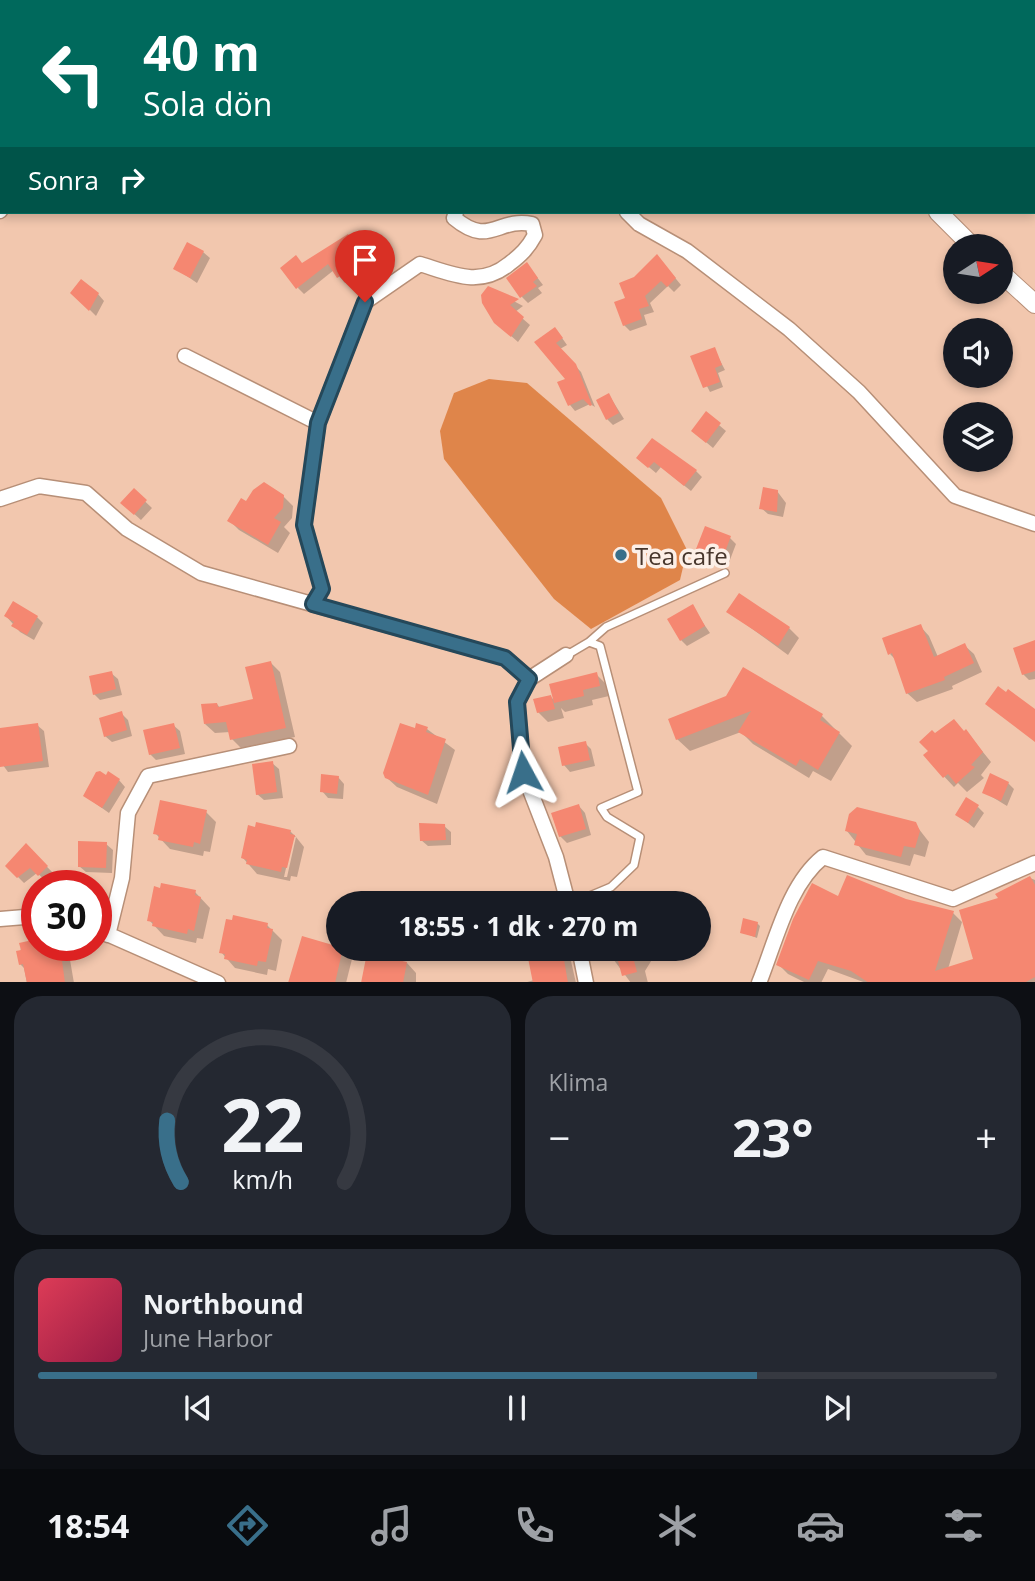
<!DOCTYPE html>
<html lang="tr">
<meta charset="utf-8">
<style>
:root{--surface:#171b24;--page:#242831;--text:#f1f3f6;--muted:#9ea1a6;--line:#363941;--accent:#396f8a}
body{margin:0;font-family:"Open Sans",sans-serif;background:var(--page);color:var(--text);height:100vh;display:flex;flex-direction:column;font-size:26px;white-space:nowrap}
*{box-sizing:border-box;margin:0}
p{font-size:23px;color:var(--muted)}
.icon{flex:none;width:38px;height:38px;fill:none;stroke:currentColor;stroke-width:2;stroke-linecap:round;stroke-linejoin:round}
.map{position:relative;height:982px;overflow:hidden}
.sheet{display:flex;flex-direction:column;gap:14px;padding:14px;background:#0d0f14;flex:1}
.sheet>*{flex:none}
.top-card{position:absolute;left:0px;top:0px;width:1036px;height:214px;box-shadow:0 4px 10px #0003;background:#00695c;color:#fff;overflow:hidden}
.needle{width:46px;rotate:78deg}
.tools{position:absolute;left:943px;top:234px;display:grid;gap:14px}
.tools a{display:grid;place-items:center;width:70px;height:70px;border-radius:50%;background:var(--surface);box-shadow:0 4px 10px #0003;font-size:35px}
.speed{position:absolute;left:21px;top:870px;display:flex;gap:14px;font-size:35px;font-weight:700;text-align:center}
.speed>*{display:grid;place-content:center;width:91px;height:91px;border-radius:50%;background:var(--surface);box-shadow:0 4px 10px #0003;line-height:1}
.speed .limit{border:10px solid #d22;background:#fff;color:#111}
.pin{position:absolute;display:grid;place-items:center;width:60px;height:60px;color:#fff;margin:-72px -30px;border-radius:50% 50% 50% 0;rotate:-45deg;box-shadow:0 0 7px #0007}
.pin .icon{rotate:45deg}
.me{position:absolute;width:77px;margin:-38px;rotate:355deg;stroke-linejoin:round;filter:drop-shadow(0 0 5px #0008)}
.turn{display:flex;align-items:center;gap:24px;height:147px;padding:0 28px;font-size:32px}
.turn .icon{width:91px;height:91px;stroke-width:2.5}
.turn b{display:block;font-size:49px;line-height:60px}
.then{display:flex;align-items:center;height:66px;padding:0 28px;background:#0003;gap:14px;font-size:26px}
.big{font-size:52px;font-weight:700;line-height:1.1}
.sheet .card{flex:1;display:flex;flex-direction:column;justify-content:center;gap:10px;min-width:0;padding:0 24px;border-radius:28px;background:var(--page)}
.sheet .dial{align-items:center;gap:0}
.dial svg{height:182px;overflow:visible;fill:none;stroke:var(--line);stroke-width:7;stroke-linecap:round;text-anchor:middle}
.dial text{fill:var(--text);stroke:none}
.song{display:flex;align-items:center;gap:21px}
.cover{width:84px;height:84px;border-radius:10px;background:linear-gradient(135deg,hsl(350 70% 55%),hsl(340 70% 35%))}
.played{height:7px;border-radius:4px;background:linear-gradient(90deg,var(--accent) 75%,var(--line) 75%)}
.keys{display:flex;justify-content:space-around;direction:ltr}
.heat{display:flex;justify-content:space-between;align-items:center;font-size:38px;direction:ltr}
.sheet .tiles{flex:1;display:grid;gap:14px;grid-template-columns:1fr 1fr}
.card:last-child{grid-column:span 2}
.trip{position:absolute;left:326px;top:891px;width:385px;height:70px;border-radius:35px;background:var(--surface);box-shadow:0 4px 10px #0003;font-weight:700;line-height:70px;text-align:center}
.menu{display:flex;height:112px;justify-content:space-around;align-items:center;background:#090b0e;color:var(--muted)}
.menu .icon{width:49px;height:49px}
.menu .active{color:var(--accent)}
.menu b{font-size:32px;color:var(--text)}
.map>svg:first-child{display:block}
</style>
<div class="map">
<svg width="1035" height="983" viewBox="0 0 1035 983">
<rect width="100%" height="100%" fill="#f2c7ae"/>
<path fill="#df854a" d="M489 379 527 383 661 498 687 550 680 580 591 629 554 599 444 459 440 431 454 393Z"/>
<path fill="#0003" d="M29 0H117L116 2Z
M347 236 369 268 345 283 334 270 304 294 298 288 302 264Z
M203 252 210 258 197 283 175 268Z
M663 263 681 285 674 292 668 286 650 303 654 312 644 315 647 325 630 331 624 325 628 299 635 279Z
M527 264 543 285 538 288 542 293 528 303 522 297Z
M489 288 523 306 515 312 530 325 518 342 503 329Z
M73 293 98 294 104 301 96 316Z
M560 335 567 345 560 349 581 372 595 407 590 404 575 411 570 405 567 379 537 342Z
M714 349 725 370 718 373 723 387 710 392 692 357Z
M609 395 624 419 613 425 607 419Z
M706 414 726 431 713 448 700 437Z
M638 458 696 471 702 477 691 491 661 467 656 473Z
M134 491 152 508 141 520 122 503Z
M777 491 786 503 783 517 768 514 761 508Z
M283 496 293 506 292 518 284 527 290 533 278 553 239 530 230 521 247 503Z
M730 538 736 544 728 565 704 555 698 549Z
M692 607 710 633 687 646 681 640Z
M729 612 789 628 799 638 788 655Z
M6 616 37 617 43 623 34 640 20 632Z
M920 626 929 636 938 657 964 645 974 654 982 672 952 686 953 689 917 702 907 693 897 661 890 654Z
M1035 644V679L1029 680 1023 674Z
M271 663 280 672 295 737 241 748 232 739 230 732 215 733 205 724 217 704 220 708 255 701Z
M744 670 822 716 852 746 831 781 813 771 809 778 753 744 741 732 690 751 677 739 728 698Z
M111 673 118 679 122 695 100 700 94 694Z
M596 674 606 684 609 696 592 700 593 705 565 712 561 708 564 718 548 722 538 712 551 697 555 701Z
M121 713 128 720 132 736 112 742 105 736Z
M37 725 44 731 49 767 8 772 0 761V730Z
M173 725 180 731 185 754 156 760 150 754Z
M427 729 455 750 437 804 397 787 386 777 416 730Z
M966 731 991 762 981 775 984 778 967 792 958 783 954 787 925 756 930 751 935 736Z
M585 743 591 749 595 766 570 772 564 765Z
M272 763 279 769 283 798 264 800 257 794Z
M338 777 344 784 343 799 328 798 322 791Z
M119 780 125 787 109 813 85 796Z
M1008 783 1014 789 1007 806 984 792Z
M579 806 585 813 591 835 567 843 560 836Z
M978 807 984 813 974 828 957 814Z
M206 812 216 822 210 852 204 851 203 856 170 849 155 833Z
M915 824 929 842 925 857 914 854 910 866 866 855 847 831Z
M444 826 451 832V845L428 846 421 840Z
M290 831 296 837H293L284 877H287L296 837 304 847 297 877 291 876 290 881 257 874 243 858Z
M106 844 113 850 112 873 86 872 79 866Z
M26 845 53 873 45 880 37 873 24 883 7 866Z
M1030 878 1035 880V983H993L1000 899Z
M195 892 210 908 203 939 197 938 196 943 164 936 149 920Z
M838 898 905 900 953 913 962 922 948 969 973 983H866L828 969 821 983H806L788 974 778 964Z
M470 899 483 900 485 903H469Z
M757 923 760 926 757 938 742 932Z
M267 925 282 940 276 971 268 969 267 975 235 968 221 952Z
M37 940V945H60L69 954 74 983H27L24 968 20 964 21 944Z
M528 948H568L576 983H524L534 980Z
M605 948H661L663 955 653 958 645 971 648 983H631Z
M342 949 352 959 346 983H291Z
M407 963 416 973V983H362Z"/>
<path fill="#f58771" d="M348 234 365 261 337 278 328 264 296 289 280 268 296 255 302 263Z
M187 242 204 251 190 278 173 269Z
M657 254 676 278 667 287 661 281 645 296 649 306 639 309 642 319 623 326 614 302 625 298 619 283 634 277Z
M527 262 538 278 533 282 537 286 520 298 506 278Z
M81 279 99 293 89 311 70 293Z
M488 286 519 299 510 305 524 317 511 337 494 323 482 303 481 295Z
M555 327 563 338 556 343 576 364 592 405 590 406 583 399 568 406 557 382 565 379 534 342Z
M715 347 722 365 715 368 720 382 703 388 690 356Z
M609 393 619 413 606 420 596 400Z
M706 411 721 423 706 443 691 431Z
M652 438 697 470 684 486 654 462 648 468 636 458Z
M264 482 284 495 283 508 274 518 281 522 268 545 227 521 241 498 246 501 253 490Z
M763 487 778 490 777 512 759 509Z
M134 488 147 500 134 515 120 503Z
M705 526 731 536 722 560 696 549Z
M739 593 790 627 778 646 726 612Z
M13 601 38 616 27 635 11 626 14 622 4 616Z
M693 604 705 626 680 641 667 619Z
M921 624 934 657 965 643 974 663 944 677 945 680 906 694 892 653 888 655 882 638Z
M1035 640V671L1022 675 1013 648Z
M271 661 286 728 230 740 226 722 204 724 201 704 217 703 218 707 253 699 245 667Z
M743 667 823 714 820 720 840 732 818 770 800 759 796 766 738 732 751 711 676 740 668 719 726 696Z
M112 671 116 689 93 695 89 676Z
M597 672 600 686 583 690 584 696 554 703 549 684Z
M998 686 1006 692 1008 689 1035 709V742L985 704Z
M551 695 555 709 537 713 533 699Z
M122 711 127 730 104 737 99 718Z
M954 719 964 731 966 729 983 752 971 765 975 767 956 784 948 774 943 778 923 755 928 751 919 742 932 730 935 733Z
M38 723 43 761 0 767V728Z
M174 723 180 748 149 755 143 730Z
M400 723 415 728 416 723 428 727 426 732 446 739 428 795 385 778 383 773Z
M586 741 590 760 562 766 558 747Z
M273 761 277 792 256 795 252 764Z
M100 771 106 775 108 771 120 779 102 808 83 796 96 772Z
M990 773 1009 782 1001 801 982 793Z
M321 774 339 776 337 794 320 792Z
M966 797 979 805 968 823 955 815Z
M160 800 207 810 200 844 194 842 193 847 158 840 159 835 153 834Z
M579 804 586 829 559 837 551 813Z
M857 807 916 822 920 831 915 848 904 846 901 857 854 845 857 834 845 831 849 814Z
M256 822 291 830 290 834 295 835 287 868 282 867 281 872 246 864 247 860 241 858 248 825 255 827Z
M419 823 445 824 446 840 420 841Z
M78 841 107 842 106 868 78 867Z
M26 843 48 866 38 876 30 868 17 878 5 866Z
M847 875 906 899 954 911 935 971 973 959 959 910 998 898 995 894 1030 876 1035 885V977L1024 983H869L851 971 818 961 809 980 776 965 793 919 812 883 838 896Z
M161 883 196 890 195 895 201 897 194 931 188 929 187 934 152 926 153 922 147 921 154 886 160 888Z
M233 915 268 923 267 928 273 929 266 962 258 961 257 966 224 959 225 954 219 953 226 919 232 920Z
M743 918 758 922 755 937 740 933Z
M302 936 343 948 335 983H288Z
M37 939V945H60L65 983H27L23 964 19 965 16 951 21 950 19 943Z
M526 948H562L568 983H533Z
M597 948H638L633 957 637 972 622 976 618 961Z
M367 953 407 962 403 983H361Z"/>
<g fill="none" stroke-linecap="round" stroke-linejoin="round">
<defs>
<path id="service" d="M589 642 606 627 725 573
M567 655 589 642 600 646 638 792 601 808 607 817 640 837 634 865 611 887 573 903"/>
<path id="minor" d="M218 2 221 0
M0 211 2 207
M627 212 639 224 687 251 789 329 859 392 955 496 1035 524
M185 356 318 423
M0 499 39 486 86 493 127 529 201 573 505 658 529 679
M313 604 322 589 304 525 318 423 365 302 420 264C452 274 480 288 509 264 521 255 528 248 535 235L532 224C497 217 490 248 454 218L456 212
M566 655 529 679 517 702 523 772 556 857 568 903
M0 919 37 916
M96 929 218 983
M108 935 122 878 128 813 148 776 289 746
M579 948 586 983
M759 983C776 941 788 885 823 857L953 899 1035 863"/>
<path id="tertiary" d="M625 0 629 2
M938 212 973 247
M1001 273 1035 304"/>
</defs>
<use href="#service" stroke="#b78f77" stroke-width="10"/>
<use href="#minor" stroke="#b78f77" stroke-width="17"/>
<use href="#tertiary" stroke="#b78f77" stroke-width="20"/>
<use href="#service" stroke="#fff" stroke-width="7"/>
<use href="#minor" stroke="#fff" stroke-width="14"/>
<use href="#tertiary" stroke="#fff" stroke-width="18"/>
</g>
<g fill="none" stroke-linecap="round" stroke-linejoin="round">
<defs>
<path id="route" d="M365 302 318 423 304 525 322 589 313 604 505 658 529 679 517 702 523 772"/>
</defs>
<use href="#route" stroke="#25485a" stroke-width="18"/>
<use href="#route" stroke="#396f8a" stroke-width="12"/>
</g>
<circle fill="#396f8a" stroke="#fcefe7" stroke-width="2.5" cx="621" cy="555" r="7"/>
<g text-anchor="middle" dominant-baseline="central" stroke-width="7" stroke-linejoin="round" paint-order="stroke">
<g font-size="24" fill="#47362c" stroke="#fcefe7" text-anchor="start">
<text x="635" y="555">Tea cafe</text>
</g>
</g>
</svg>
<div class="tools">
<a><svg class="needle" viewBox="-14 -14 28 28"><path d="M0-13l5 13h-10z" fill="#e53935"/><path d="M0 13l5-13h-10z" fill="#9ea1a6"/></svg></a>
<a><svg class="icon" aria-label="sound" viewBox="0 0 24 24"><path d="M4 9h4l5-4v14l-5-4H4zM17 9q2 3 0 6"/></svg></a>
<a><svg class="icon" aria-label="layers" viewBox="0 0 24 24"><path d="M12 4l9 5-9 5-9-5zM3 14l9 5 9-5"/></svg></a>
</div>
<div class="speed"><div class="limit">30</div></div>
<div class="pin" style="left:365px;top:302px;background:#d93025"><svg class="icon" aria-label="arrive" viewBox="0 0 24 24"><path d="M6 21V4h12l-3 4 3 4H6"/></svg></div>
<svg class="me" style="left:523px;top:772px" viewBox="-20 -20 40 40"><path d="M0-17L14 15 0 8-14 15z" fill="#396f8a" stroke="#fff" stroke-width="4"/></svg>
<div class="trip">18:55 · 1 dk · 270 m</div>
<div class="top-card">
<div class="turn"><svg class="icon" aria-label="left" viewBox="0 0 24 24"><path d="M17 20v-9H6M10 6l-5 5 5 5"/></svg><div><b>40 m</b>Sola dön</div></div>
<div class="then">Sonra<svg class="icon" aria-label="right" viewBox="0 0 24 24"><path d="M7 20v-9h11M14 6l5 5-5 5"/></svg></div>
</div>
</div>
<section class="sheet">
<div class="tiles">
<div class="card dial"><svg viewBox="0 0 100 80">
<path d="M14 69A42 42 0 1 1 86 69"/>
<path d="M14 69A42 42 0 0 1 8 42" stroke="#396f8a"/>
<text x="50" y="56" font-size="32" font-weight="700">22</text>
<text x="50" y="72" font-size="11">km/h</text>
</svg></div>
<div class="card"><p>Klima</p>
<div class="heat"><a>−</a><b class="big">23°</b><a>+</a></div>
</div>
<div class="card">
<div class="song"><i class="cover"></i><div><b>Northbound</b><p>June Harbor</p></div></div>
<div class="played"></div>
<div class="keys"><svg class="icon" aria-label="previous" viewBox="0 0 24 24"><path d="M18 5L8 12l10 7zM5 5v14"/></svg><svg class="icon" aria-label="pause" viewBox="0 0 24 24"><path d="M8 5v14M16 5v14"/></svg><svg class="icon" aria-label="next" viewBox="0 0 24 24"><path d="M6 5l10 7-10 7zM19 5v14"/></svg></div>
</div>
</div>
</section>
<nav class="menu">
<b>18:54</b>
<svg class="icon active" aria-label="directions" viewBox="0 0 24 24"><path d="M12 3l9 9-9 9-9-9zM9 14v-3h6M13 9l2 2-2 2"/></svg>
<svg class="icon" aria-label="music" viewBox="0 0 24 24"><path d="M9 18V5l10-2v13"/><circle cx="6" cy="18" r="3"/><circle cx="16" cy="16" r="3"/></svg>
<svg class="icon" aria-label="phone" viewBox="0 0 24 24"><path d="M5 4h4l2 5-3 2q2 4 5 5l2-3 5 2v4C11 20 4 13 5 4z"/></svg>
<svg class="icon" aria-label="climate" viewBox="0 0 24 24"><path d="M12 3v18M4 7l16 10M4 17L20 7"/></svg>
<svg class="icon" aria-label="car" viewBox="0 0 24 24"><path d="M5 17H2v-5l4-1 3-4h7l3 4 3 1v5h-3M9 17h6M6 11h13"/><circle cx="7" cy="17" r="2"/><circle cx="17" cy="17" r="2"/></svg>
<svg class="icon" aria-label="filters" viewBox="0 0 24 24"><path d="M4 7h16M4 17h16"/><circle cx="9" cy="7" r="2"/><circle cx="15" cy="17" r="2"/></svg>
</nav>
